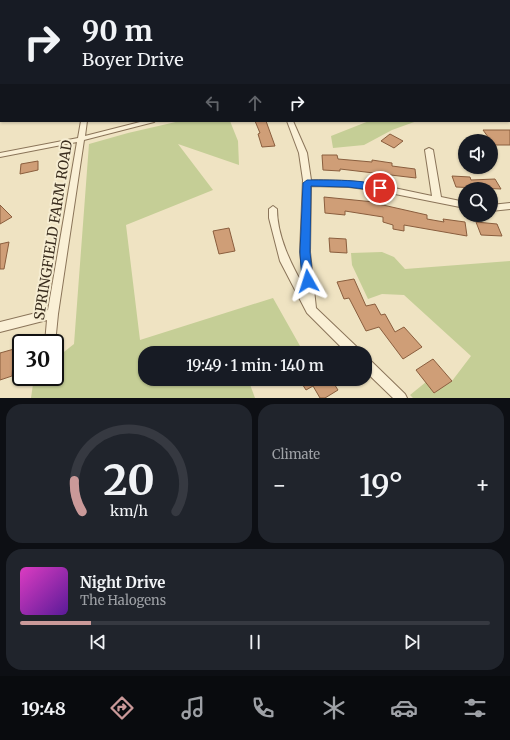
<!DOCTYPE html>
<meta charset="utf-8">
<style>
:root{--surface:#171b24;--page:#20242c;--text:#f1f3f6;--muted:#9ea1a6;--line:#363941;--accent:#ca9999}
body{margin:0;font-family:Merriweather,serif;background:var(--page);color:var(--text);height:100vh;display:flex;flex-direction:column;font-size:15px;white-space:nowrap}
*{box-sizing:border-box;margin:0}
p{font-size:13px;color:var(--muted)}
.icon{flex:none;width:22px;height:22px;fill:none;stroke:currentColor;stroke-width:2;stroke-linecap:round;stroke-linejoin:round}
.map{position:relative;height:398px;overflow:hidden}
.details{display:flex;flex-direction:column;gap:6px;padding:6px;background:#0d0f14;flex:1}
.details>*{flex:none}
.guide{position:absolute;left:0px;top:0px;width:510px;height:122px;box-shadow:0 1px 3px #0004;background:#171b24;color:var(--text);overflow:hidden}
.controls{position:absolute;left:458px;top:134px;display:grid;gap:8px}
.controls a{display:grid;place-items:center;width:40px;height:40px;border-radius:50%;background:var(--surface);box-shadow:0 1px 3px #0004;font-size:20px}
.speed{position:absolute;left:12px;top:334px;display:flex;gap:8px;font-size:20px;font-weight:700;text-align:center}
.speed>*{display:grid;place-content:center;width:52px;height:52px;border-radius:50%;background:var(--surface);box-shadow:0 1px 3px #0004;line-height:1}
.speed .limit{border:2px solid #111;border-radius:6px;background:#fff;color:#111}
.pin{position:absolute;display:grid;place-items:center;width:34px;height:34px;color:#fff;margin:-17px;border:2px solid #fff;border-radius:50%;box-shadow:0 1px 4px #0007}
.me{position:absolute;width:44px;margin:-22px;rotate:354deg;stroke-linejoin:round;filter:drop-shadow(0 0 3px #0008)}
.turn{display:flex;align-items:center;gap:14px;height:84px;padding:0 16px;font-size:18px}
.turn .icon{width:52px;height:52px;stroke-width:2.5}
.turn b{display:block;font-size:28px;line-height:34px}
.lanes{display:flex;align-items:center;height:38px;padding:0 16px;background:#0003;justify-content:center;gap:20px;direction:ltr}
.lanes .off{opacity:.35}
.big{font-size:30px;font-weight:600;line-height:1.1}
.details .card{flex:1;display:flex;flex-direction:column;justify-content:center;gap:6px;min-width:0;padding:0 14px;border-radius:16px;background:var(--page)}
.details .dial{align-items:center;gap:0}
.dial svg{height:104px;overflow:visible;fill:none;stroke:var(--line);stroke-width:7;stroke-linecap:round;text-anchor:middle}
.dial text{fill:var(--text);stroke:none}
.song{display:flex;align-items:center;gap:12px}
.cover{width:48px;height:48px;border-radius:6px;background:linear-gradient(135deg,hsl(310 70% 55%),hsl(270 70% 35%))}
.played{height:4px;border-radius:2px;background:linear-gradient(90deg,var(--accent) 15%,var(--line) 15%)}
.keys{display:flex;justify-content:space-around;direction:ltr}
.heat{display:flex;justify-content:space-between;align-items:center;font-size:22px;direction:ltr}
.details .tiles{flex:1;display:grid;gap:6px;grid-template-columns:1fr 1fr}
.card:last-child{grid-column:span 2}
.trip{position:absolute;left:138px;top:346px;width:234px;height:40px;border-radius:16px;background:var(--surface);box-shadow:0 1px 3px #0004;font-weight:600;line-height:40px;text-align:center}
.tab-bar{display:flex;height:64px;justify-content:space-around;align-items:center;background:#090b0e;color:var(--muted)}
.tab-bar .icon{width:28px;height:28px}
.tab-bar .selected{color:var(--accent)}
.tab-bar b{font-size:18px;color:var(--text)}
.map>svg:first-child{display:block}
</style>
<div class="map">
<svg width="510" height="398" viewBox="0 0 510 398">
<rect width="100%" height="100%" fill="#efe3c2"/>
<path fill="#c5ce96" d="M180 121H230L238 141 239 165 178 144 213 190 126 225 140 340 273 298 304 353H145V379H248L255 398H31L34 377H55V359L74 344 89 144 128 133Z
M369 121H417L392 130 364 145 333 148 331 136Z
M382 252 394 257 405 269 510 261V398H413L410 395 426 382 434 393 452 381 471 356 404 295 382 294 368 299 352 265 351 253Z"/>
<path fill="#cf9e77" stroke="#8a5e3e" d="M255 121H266L275 146 262 147 258 134 260 133Z
M483 130H510V145H494Z
M390 134 403 141 394 148 381 141Z
M322 155H337L338 159 372 162V160L385 162 392 163V166L415 169 416 178 340 169V171L323 170Z
M38 161V170L20 174 21 164Z
M452 176 470 177 471 180 495 179 501 189 456 187Z
M324 197 374 202V203L427 215V219L444 222 443 219 465 222 467 236 404 225V231L393 229V225L383 222V217L345 211V215L325 213Z
M0 205 12 217 0 224Z
M476 222 497 224 502 236 481 235Z
M229 228 235 251 219 254 213 231Z
M329 238 346 239 347 253 330 252Z
M9 242 4 269H0V244Z
M354 279 366 306 375 304 381 315 385 314 395 332 404 327 422 347 403 359 379 327 366 331 349 298 344 299 337 282Z
M14 349 12 376 0 380V353Z
M433 359 452 381 434 393 416 370Z
M299 379H331L338 390 325 398H320L313 386 306 390Z"/>
<g fill="none" stroke-linecap="round" stroke-linejoin="round">
<defs>
<path id="minor" d="M53 0H59L60 1H54Z
M162 0H166V1H162Z
M239 0H243L244 1H240Z
M0 7H1V9H0Z
M0 40H1V42H0Z
M509 58H510V62H509Z
M509 114H510V118H509Z
M81 121H87L85 136 144 121H155L154 122 84 140 58 314 55 344 45 343 47 320 0 332V322L48 310 77 142 0 157V153L78 138Z
M287 121H293L307 153 311 180 349 181 380 185 432 196 425 150 429 148 433 150 441 197 465 202V208L380 191 349 187 311 186 310 252 316 308 359 349 360 353H347L307 313 280 261 269 218V209L273 206 277 209C277 236 291 264 304 287L300 252 303 180 299 153Z
M510 203V209L491 211V205Z
M365 357 369 359 405 394 407 398H393L365 371Z"/>
</defs>
<use href="#minor" stroke="#8a7459" stroke-width="2"/>
<use href="#minor" fill="#faf0d6" fill-rule="evenodd"/>
</g>
<path fill="#1a73e8" stroke="#114b97" d="M307 180C320 180 377 179 384 188L380 191 348 187 311 186 310 252 313 281 312 284 308 286 304 284 302 281 300 252 303 183Z"/>
<g text-anchor="middle" dominant-baseline="central" stroke-width="4" stroke-linejoin="round" paint-order="stroke">
<g font-size="14" fill="#392c1d" stroke="#f6edd2">
<text transform="translate(53 230) rotate(-81)">SPRINGFIELD FARM ROAD</text>
</g>
</g>
</svg>
<div class="controls">
<a><svg class="icon" aria-label="sound" viewBox="0 0 24 24"><path d="M4 9h4l5-4v14l-5-4H4zM17 9q2 3 0 6"/></svg></a>
<a><svg class="icon" aria-label="search" viewBox="0 0 24 24"><circle cx="10" cy="10" r="6"/><path d="M15 15l6 6"/></svg></a>
</div>
<div class="speed"><div class="limit">30</div></div>
<div class="pin" style="left:380px;top:188px;background:#d93025"><svg class="icon" aria-label="arrive" viewBox="0 0 24 24"><path d="M6 21V4h12l-3 4 3 4H6"/></svg></div>
<svg class="me" style="left:308px;top:281px" viewBox="-20 -20 40 40"><path d="M0-17L14 15 0 8-14 15z" fill="#1a73e8" stroke="#fff" stroke-width="4"/></svg>
<div class="trip">19:49 · 1 min · 140 m</div>
<div class="guide">
<div class="turn"><svg class="icon" aria-label="right" viewBox="0 0 24 24"><path d="M7 20v-9h11M14 6l5 5-5 5"/></svg><div><b>90 m</b>Boyer Drive</div></div>
<div class="lanes"><svg class="icon off" aria-label="left" viewBox="0 0 24 24"><path d="M17 20v-9H6M10 6l-5 5 5 5"/></svg><svg class="icon off" aria-label="ahead" viewBox="0 0 24 24"><path d="M12 20V5M6 11l6-6 6 6"/></svg><svg class="icon" aria-label="right" viewBox="0 0 24 24"><path d="M7 20v-9h11M14 6l5 5-5 5"/></svg></div>
</div>
</div>
<section class="details">
<div class="tiles">
<div class="card dial"><svg viewBox="0 0 100 80">
<path d="M14 69A42 42 0 1 1 86 69"/>
<path d="M14 69A42 42 0 0 1 8 45" stroke="#ca9999"/>
<text x="50" y="56" font-size="32" font-weight="700">20</text>
<text x="50" y="72" font-size="11">km/h</text>
</svg></div>
<div class="card"><p>Climate</p>
<div class="heat"><a>−</a><b class="big">19°</b><a>+</a></div>
</div>
<div class="card">
<div class="song"><i class="cover"></i><div><b>Night Drive</b><p>The Halogens</p></div></div>
<div class="played"></div>
<div class="keys"><svg class="icon" aria-label="previous" viewBox="0 0 24 24"><path d="M18 5L8 12l10 7zM5 5v14"/></svg><svg class="icon" aria-label="pause" viewBox="0 0 24 24"><path d="M8 5v14M16 5v14"/></svg><svg class="icon" aria-label="next" viewBox="0 0 24 24"><path d="M6 5l10 7-10 7zM19 5v14"/></svg></div>
</div>
</div>
</section>
<nav class="tab-bar">
<b>19:48</b>
<svg class="icon selected" aria-label="directions" viewBox="0 0 24 24"><path d="M12 3l9 9-9 9-9-9zM9 14v-3h6M13 9l2 2-2 2"/></svg>
<svg class="icon" aria-label="music" viewBox="0 0 24 24"><path d="M9 18V5l10-2v13"/><circle cx="6" cy="18" r="3"/><circle cx="16" cy="16" r="3"/></svg>
<svg class="icon" aria-label="phone" viewBox="0 0 24 24"><path d="M5 4h4l2 5-3 2q2 4 5 5l2-3 5 2v4C11 20 4 13 5 4z"/></svg>
<svg class="icon" aria-label="climate" viewBox="0 0 24 24"><path d="M12 3v18M4 7l16 10M4 17L20 7"/></svg>
<svg class="icon" aria-label="car" viewBox="0 0 24 24"><path d="M5 17H2v-5l4-1 3-4h7l3 4 3 1v5h-3M9 17h6M6 11h13"/><circle cx="7" cy="17" r="2"/><circle cx="17" cy="17" r="2"/></svg>
<svg class="icon" aria-label="filters" viewBox="0 0 24 24"><path d="M4 7h16M4 17h16"/><circle cx="9" cy="7" r="2"/><circle cx="15" cy="17" r="2"/></svg>
</nav>
